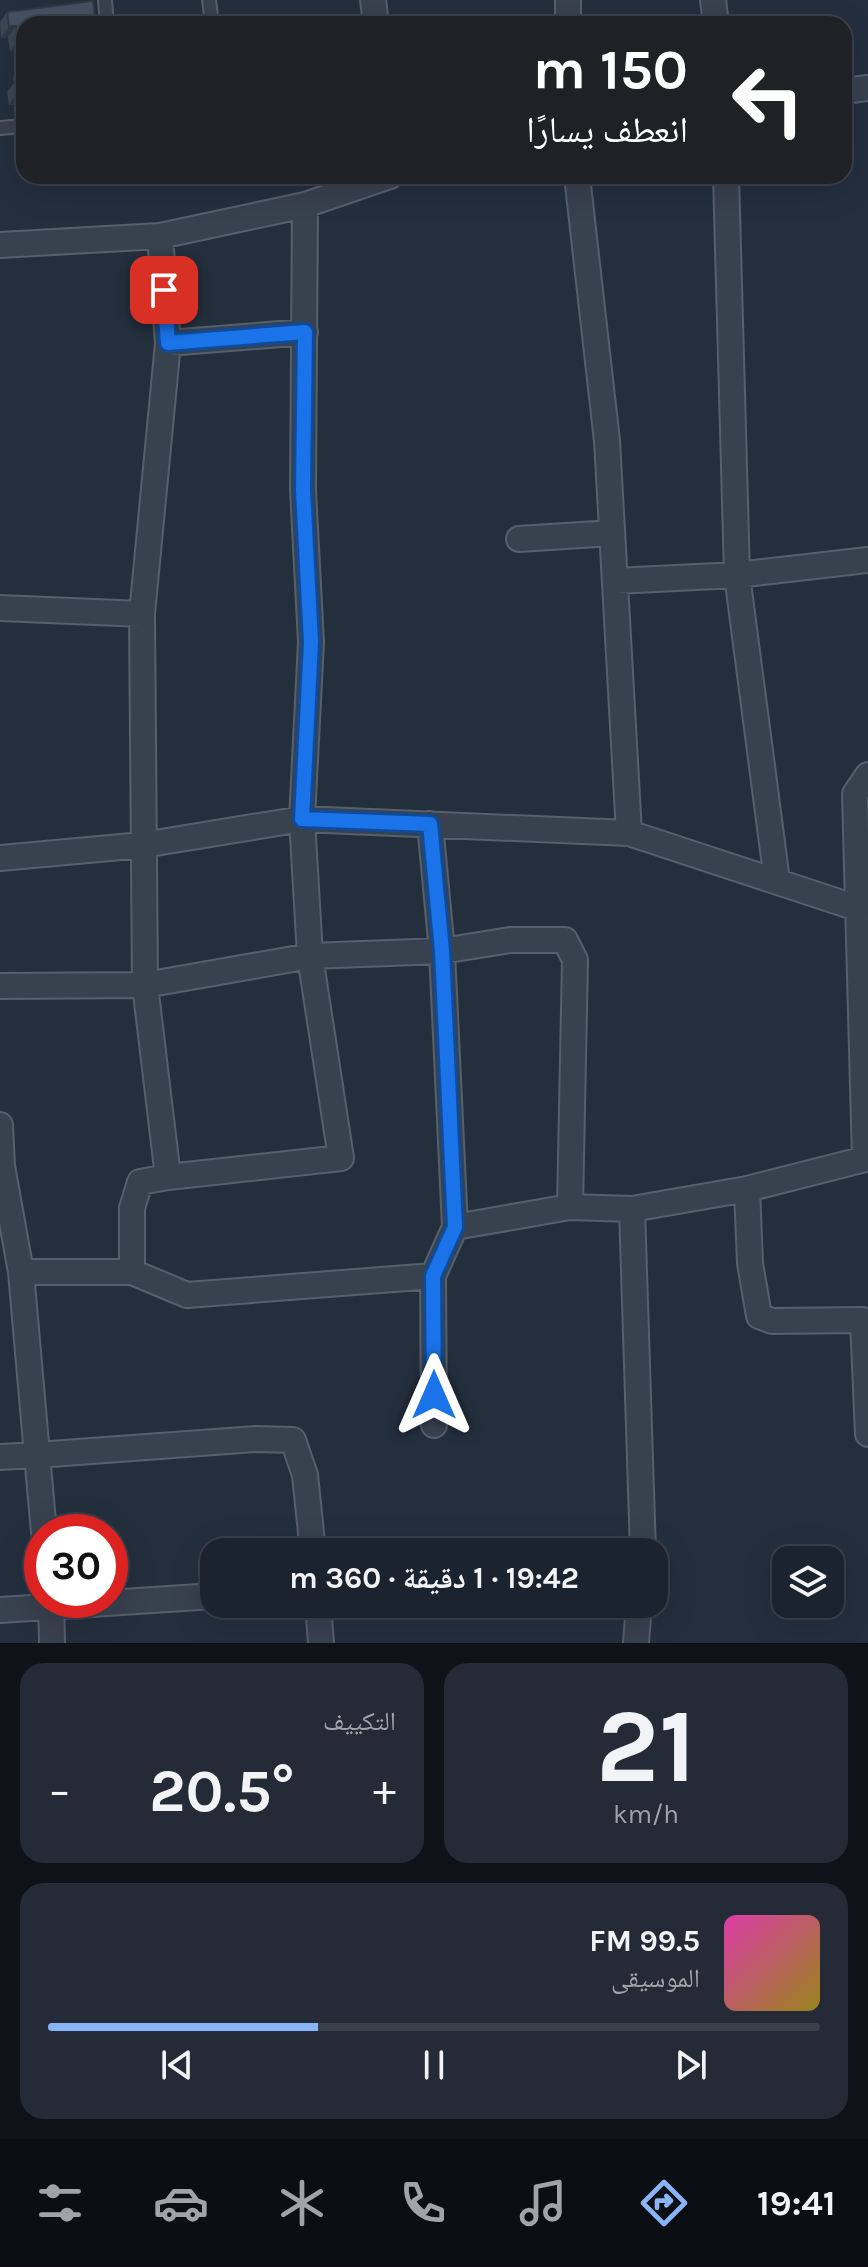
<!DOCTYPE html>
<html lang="ar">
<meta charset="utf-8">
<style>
:root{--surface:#1b232e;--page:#242b36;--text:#f1f3f6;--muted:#a0a4aa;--line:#39404a;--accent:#8ab4f8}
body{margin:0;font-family:Karla,"Noto Naskh Arabic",sans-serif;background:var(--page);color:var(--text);direction:rtl;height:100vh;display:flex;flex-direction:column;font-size:30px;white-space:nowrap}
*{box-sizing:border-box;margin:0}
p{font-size:26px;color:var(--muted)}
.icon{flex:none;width:44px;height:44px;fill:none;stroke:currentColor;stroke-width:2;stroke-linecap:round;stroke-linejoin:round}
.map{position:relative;height:1643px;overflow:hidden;direction:ltr}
.side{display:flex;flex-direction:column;gap:20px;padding:20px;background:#0f1319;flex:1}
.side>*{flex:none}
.guide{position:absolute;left:16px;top:16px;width:836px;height:168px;border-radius:24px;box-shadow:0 8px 32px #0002,0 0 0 2px var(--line);direction:rtl;background:#202124;color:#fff;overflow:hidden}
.tools{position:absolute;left:772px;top:1546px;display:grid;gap:16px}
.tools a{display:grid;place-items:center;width:72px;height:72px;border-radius:16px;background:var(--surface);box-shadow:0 8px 32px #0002,0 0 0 2px var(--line);font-size:40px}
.speed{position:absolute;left:24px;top:1514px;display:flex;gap:16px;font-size:40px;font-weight:700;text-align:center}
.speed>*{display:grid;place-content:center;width:104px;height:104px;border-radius:50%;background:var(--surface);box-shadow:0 8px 32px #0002,0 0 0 2px var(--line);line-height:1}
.speed .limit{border:12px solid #d22;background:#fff;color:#111}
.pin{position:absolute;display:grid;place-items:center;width:68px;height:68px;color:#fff;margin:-34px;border-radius:16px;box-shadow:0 4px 12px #0006}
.me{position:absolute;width:88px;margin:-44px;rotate:0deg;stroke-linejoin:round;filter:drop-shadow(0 0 6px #0008)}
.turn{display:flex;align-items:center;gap:28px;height:168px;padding:0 32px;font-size:36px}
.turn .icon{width:104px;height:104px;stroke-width:2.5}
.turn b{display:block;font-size:56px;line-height:68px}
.big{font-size:60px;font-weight:700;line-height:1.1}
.side .card{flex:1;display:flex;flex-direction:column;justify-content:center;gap:12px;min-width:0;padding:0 28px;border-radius:24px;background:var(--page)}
.side .dial{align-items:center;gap:0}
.dial b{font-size:104px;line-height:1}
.song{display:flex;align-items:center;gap:24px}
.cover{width:96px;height:96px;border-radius:12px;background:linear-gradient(135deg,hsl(320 70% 55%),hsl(50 70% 35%))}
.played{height:8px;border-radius:4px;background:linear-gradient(90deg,var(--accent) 35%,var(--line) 35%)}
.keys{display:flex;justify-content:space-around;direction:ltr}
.heat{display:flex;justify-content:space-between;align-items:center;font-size:44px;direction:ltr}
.side .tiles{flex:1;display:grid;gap:20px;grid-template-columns:1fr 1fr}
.card:last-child{grid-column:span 2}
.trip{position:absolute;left:200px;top:1538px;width:468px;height:80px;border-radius:24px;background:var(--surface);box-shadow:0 8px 32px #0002,0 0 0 2px var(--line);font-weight:700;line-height:80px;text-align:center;direction:rtl}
.menu{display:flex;height:128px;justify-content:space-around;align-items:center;background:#0b0e12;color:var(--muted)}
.menu .icon{width:56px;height:56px}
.menu .active{color:var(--accent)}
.menu b{font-size:36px;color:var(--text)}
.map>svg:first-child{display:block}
</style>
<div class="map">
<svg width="868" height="1643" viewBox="0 0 868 1643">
<rect width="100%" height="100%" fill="#242f3e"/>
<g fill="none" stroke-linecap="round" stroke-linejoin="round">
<defs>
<path id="service" d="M105 0 107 24
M209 0 212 24
M0 128 24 126"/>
<path id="minor" d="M373 0 376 24
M568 0V24
M713 0 716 24
M844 91 868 88
M577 176 607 441 629 833
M726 176 737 575 777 881
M0 245 160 236 305 205 390 176
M168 343 305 332
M519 539 612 533
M615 581 737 575 868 560
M0 608 142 614 168 343 160 236
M142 614 145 985 168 1177 341 1158 310 956 442 951 510 940H565L575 960 570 1207
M868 775 855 794 865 1159 868 1158
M430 824 442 951 455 1227
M0 858 143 845 302 819 629 833 857 908 868 906
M0 986 145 985 310 956 302 819 311 642 303 490 305 205
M0 1125 2 1166 21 1272H132L187 1295 433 1276 455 1227 570 1207 632 1209 747 1189 865 1159
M747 1189 750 1263 759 1316 772 1321 863 1320 868 1434
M632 1209 643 1552
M132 1272V1208L140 1182 168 1177
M433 1276 434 1425
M0 1457 37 1455 21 1272
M44 1532 37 1455 256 1439 293 1440 305 1475 313 1552
M51 1600 52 1643
M318 1604 321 1643
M0 1610 214 1596
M636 1643 639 1604"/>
</defs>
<use href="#service" stroke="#565f6c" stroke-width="16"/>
<use href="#minor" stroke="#565f6c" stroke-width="28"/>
<use href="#service" stroke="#38414e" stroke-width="12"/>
<use href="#minor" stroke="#38414e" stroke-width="24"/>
</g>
<path fill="#3b4654" d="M7 12 24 24V66L22 49 10 51 8 37 1 38 0 22Z
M21 66H24V103L9 105 7 92 14 83 13 78Z"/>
<path fill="#303945" d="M9 26H16L8 37 1 38Z
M24 38V46L22 49 10 51 18 39Z
M17 93H24V103L9 105Z"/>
<path fill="#455162" stroke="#303945" stroke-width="2" d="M93 1 95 16H89L90 24H24V38L18 39 16 26H9L7 12Z
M21 66H24V93H17L15 80 23 79Z"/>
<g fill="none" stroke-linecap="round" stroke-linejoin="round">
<defs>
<path id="route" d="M164 290 168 343 305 332 303 490 311 642 302 819 430 824 442 951 455 1227 433 1276 434 1395"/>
</defs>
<use href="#route" stroke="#114b97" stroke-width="20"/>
<use href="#route" stroke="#1a73e8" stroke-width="14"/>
</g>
</svg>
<div class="tools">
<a><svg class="icon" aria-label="layers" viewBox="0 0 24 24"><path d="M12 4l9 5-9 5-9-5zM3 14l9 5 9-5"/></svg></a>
</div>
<div class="speed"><div class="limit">30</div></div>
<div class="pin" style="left:164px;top:290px;background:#d93025"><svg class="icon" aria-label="arrive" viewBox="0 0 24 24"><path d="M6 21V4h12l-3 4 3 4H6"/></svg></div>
<svg class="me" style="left:434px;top:1395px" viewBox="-20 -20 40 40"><path d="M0-17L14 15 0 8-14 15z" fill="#1a73e8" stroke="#fff" stroke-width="4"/></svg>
<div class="trip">19:42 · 1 دقيقة · 360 m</div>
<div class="guide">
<div class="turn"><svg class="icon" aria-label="left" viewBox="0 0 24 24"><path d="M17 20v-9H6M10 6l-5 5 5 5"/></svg><div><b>150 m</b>انعطف يسارًا</div></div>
</div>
</div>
<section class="side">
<div class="tiles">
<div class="card dial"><b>21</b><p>km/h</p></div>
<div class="card"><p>التكييف</p>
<div class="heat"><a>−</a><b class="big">20.5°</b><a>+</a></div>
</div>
<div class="card">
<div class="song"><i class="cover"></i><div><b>99.5 FM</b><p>الموسيقى</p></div></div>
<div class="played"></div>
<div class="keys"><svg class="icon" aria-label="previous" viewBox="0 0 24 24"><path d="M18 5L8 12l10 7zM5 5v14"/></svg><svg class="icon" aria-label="pause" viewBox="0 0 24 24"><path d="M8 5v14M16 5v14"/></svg><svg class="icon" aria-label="next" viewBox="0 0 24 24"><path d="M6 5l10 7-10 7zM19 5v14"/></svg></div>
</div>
</div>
</section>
<nav class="menu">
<b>19:41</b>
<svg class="icon active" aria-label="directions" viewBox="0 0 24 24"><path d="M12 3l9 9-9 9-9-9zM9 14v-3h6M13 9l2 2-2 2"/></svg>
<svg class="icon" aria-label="music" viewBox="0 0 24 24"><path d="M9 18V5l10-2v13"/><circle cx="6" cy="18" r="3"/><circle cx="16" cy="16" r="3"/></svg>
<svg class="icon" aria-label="phone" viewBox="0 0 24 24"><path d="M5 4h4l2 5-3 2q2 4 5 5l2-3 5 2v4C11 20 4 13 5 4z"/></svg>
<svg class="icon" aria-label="climate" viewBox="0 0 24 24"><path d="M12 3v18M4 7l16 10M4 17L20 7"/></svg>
<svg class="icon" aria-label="car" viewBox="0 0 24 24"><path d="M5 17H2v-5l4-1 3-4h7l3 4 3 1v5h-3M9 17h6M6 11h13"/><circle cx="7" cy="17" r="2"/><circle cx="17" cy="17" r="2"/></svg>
<svg class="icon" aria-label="filters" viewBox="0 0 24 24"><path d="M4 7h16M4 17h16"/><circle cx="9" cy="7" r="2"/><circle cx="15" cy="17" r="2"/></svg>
</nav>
